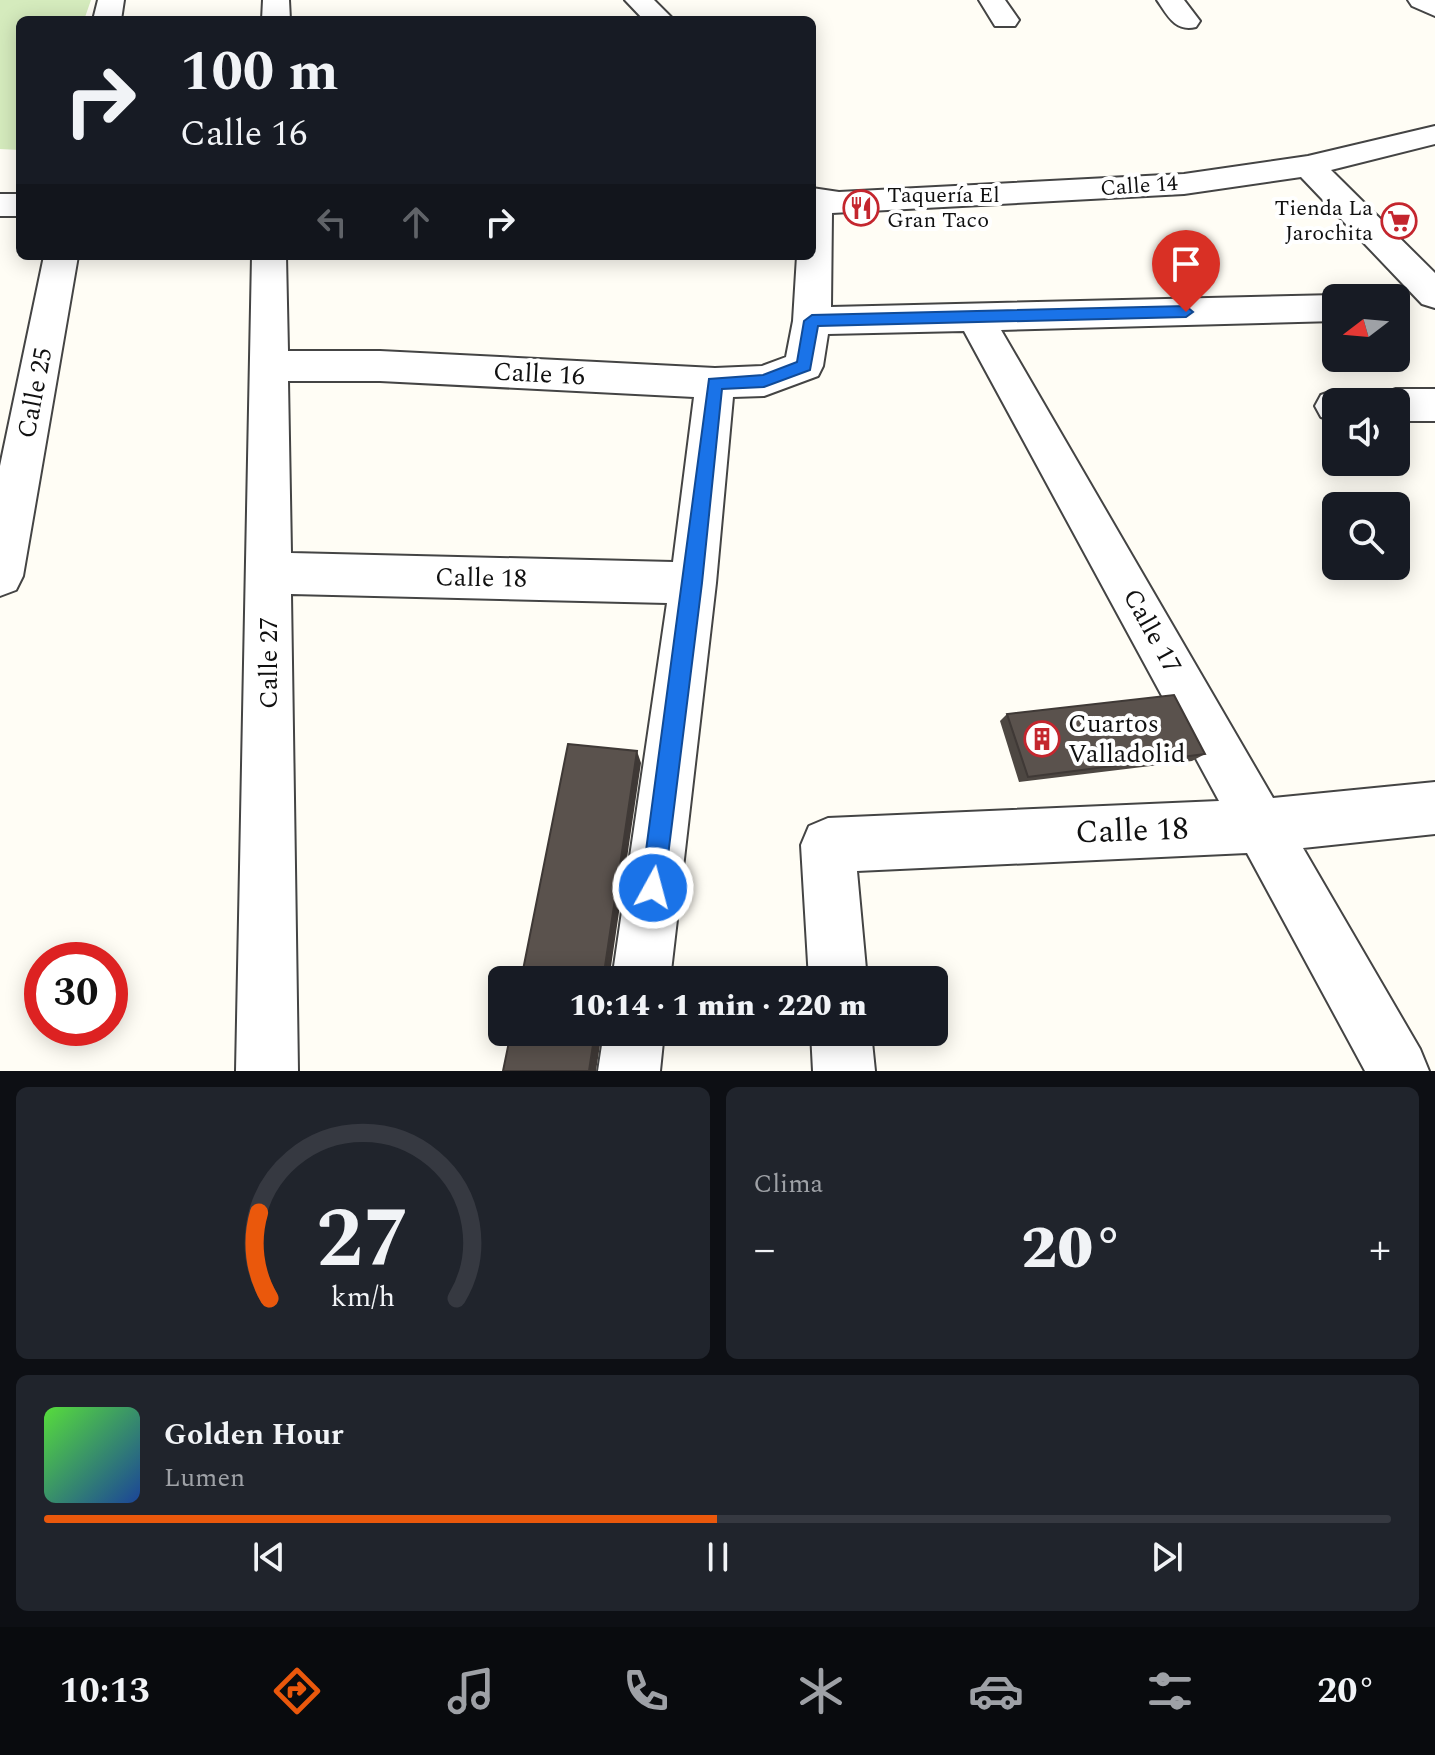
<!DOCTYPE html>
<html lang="es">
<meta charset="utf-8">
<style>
:root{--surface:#171b24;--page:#20242c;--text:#f1f3f6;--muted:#9ea1a6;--line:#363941;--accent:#ea580c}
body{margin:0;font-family:Spectral,serif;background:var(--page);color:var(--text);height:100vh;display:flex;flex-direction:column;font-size:30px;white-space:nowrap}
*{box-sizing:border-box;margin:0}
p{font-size:26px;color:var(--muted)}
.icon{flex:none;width:44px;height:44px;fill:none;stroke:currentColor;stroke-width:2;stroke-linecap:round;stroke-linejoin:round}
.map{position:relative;height:1071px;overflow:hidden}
.drawer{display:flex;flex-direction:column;gap:16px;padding:16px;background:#0d0f14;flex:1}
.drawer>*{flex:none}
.banner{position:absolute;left:16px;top:16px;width:800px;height:244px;border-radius:12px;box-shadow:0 4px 20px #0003;background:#171b24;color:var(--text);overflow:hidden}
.needle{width:52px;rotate:254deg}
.buttons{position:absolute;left:1322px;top:284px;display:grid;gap:16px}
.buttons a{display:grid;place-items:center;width:88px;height:88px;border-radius:12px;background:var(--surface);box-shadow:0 4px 20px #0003;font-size:40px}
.speed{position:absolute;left:24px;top:942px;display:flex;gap:16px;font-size:40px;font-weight:700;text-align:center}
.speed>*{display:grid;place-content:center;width:104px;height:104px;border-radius:50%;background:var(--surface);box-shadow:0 4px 20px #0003;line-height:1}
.speed .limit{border:12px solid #d22;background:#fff;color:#111}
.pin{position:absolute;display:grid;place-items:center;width:68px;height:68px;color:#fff;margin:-82px -34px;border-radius:50% 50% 50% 0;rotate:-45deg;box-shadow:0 0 8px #0007}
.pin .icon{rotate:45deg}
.me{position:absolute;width:88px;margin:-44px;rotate:7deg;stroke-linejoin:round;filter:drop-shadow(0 0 6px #0008)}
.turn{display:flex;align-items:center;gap:28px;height:168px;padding:0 32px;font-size:36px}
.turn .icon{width:104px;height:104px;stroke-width:2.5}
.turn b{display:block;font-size:56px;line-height:68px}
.lanes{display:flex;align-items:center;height:76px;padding:0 32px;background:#0003;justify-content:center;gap:40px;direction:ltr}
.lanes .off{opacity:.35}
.big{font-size:60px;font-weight:800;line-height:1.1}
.drawer .tile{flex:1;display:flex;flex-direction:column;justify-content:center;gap:12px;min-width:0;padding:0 28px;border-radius:12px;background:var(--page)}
.drawer .dial{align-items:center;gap:0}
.dial svg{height:208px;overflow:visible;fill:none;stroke:var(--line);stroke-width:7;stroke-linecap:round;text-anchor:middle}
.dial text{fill:var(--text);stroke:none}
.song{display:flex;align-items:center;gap:24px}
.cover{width:96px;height:96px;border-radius:12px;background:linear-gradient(135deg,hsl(110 70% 55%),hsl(220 70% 35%))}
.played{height:8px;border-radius:4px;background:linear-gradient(90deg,var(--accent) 50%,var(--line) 50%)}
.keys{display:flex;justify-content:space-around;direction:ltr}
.heat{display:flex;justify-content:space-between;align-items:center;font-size:44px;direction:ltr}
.drawer .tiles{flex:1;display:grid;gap:16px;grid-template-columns:1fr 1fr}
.tile:last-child{grid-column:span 2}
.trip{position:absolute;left:488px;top:966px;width:460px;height:80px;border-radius:12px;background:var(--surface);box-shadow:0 4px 20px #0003;font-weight:800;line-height:80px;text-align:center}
.dock{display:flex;height:128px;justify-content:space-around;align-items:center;background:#090b0e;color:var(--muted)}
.dock .icon{width:56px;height:56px}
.dock .current{color:var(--accent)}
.dock b{font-size:36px;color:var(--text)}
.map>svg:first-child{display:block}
</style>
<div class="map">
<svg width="1435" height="1071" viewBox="0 0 1435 1071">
<rect width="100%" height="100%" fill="#fffdf5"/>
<path fill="#d5ebbd" d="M0 0H91L84 20H20V150L0 149Z"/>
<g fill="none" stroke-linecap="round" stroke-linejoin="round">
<defs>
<path id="minor" d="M98 0H124L121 20H93Z
M263 0H289L290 20H262Z
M625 0H654L674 20H644Z
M979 0H1005L1019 20 1015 26H995Z
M1157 0H1184L1200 21 1196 27C1175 32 1168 16 1157 0Z
M1408 0H1435V16L1412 6Z
M1435 126V144L1331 170 1435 273V308L1422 304 1301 177 1184 194 832 213 831 307 1336 295 1347 298H1336V321L1001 330 1273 798 1435 782V834L1303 848 1420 1049 1429 1071H1365L1247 853 857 871 867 980H809L801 845 809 826 828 818 1219 801 964 331 828 334 823 366 818 376 764 396 733 397 716 583 670 980H612L667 603 291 594 298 1071H236L252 256H286L288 351H380L715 368 762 366 786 357 793 321 797 256H812V188L839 192 1184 174 1308 156ZM288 381H380L694 397 673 562 291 553Z
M0 194H20V216H0Z
M44 256H78L23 576 16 590 0 596V466Z
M1396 389H1435V421H1396V402H1378L1382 394Z
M1335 390 1350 395 1354 402H1336V422L1321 417 1315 406 1321 395Z
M604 1032H664L660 1071H598Z
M811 1032H871L875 1071H813Z"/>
</defs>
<use href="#minor" stroke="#444" stroke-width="4"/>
<use href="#minor" fill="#fff" fill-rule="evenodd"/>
</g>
<path fill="#4d4742" d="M1007 714 1205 754 1192 761 1019 782 1000 721Z"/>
<path fill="#3f3936" d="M637 751 641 763 609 980H603Z
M595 1032H602L596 1071H589Z"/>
<path fill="#5a524d" stroke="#3f3936" stroke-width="2" d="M1174 695 1205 754 1028 777 1007 714Z
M568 744 637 751 603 980H521Z
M511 1032H595L589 1071H503Z"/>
<path fill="#1a73e8" stroke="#114b97" stroke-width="2" d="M1186 306 1193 312 1186 317 818 326 810 370 764 387 722 389 702 583 664 888 661 897 653 900 644 897 641 888 709 379 763 375 797 362 804 321 812 315Z"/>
<defs>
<symbol id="restaurant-ring" viewBox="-11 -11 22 22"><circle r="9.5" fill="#fff" stroke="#c4262e" stroke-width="1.5"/><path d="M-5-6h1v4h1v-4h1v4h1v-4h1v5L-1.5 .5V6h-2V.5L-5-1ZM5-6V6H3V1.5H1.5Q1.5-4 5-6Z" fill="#c4262e"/></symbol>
<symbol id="supermarket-ring" viewBox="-11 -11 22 22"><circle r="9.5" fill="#fff" stroke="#c4262e" stroke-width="1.5"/><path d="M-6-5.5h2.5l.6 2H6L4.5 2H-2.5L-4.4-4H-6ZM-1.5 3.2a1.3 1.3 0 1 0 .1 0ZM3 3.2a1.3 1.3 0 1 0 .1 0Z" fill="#c4262e"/></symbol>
<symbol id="building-ring" viewBox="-11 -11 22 22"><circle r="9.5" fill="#fff" stroke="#c4262e" stroke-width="1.5"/><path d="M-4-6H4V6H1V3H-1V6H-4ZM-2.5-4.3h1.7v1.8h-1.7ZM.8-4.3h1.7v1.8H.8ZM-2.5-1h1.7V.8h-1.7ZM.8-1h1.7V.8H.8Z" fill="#c4262e"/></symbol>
</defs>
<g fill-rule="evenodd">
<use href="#restaurant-ring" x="841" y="188" width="40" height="40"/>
<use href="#supermarket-ring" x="1379" y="201" width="40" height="40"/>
<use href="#building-ring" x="1022" y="719" width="40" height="40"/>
</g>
<g text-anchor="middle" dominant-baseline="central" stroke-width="8" stroke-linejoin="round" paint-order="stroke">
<g font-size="22" fill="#111" stroke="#fff">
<text transform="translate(1139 186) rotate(-4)">Calle 14</text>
</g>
<g font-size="22" fill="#111" stroke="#fff" text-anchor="start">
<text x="887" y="195">Taquería El<tspan x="887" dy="25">Gran Taco</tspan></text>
<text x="1373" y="208" text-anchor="end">Tienda La<tspan x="1373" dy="25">Jarochita</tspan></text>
</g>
<g font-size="26" fill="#111" stroke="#fff">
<text transform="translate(539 374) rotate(3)">Calle 16</text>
<text transform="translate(35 393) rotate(-79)">Calle 25</text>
<text transform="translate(481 578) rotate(1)">Calle 18</text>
<text transform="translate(1152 631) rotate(61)">Calle 17</text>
<text transform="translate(269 663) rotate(-90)">Calle 27</text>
</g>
<g font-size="26" fill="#111" stroke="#fff" text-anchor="start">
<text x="1068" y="724">Cuartos<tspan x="1068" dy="30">Valladolid</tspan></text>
</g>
<g font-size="32" fill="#111" stroke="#fff">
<text transform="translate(1132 831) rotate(-2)">Calle 18</text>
</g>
</g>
</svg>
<div class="buttons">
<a><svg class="needle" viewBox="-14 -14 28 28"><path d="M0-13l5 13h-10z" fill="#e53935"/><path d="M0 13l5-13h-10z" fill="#9ea1a6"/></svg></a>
<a><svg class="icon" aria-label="sound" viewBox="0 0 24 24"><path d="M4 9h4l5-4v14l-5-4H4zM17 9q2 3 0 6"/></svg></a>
<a><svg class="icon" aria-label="search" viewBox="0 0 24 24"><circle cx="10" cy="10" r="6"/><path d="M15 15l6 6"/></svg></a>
</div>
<div class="speed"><div class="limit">30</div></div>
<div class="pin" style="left:1186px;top:312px;background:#d93025"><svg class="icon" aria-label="arrive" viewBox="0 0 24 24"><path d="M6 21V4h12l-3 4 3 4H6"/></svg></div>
<svg class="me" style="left:653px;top:888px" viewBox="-20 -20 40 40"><circle r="17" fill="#1a73e8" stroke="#fff" stroke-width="3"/><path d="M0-11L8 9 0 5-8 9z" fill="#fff"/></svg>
<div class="trip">10:14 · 1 min · 220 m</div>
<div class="banner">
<div class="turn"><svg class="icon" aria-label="right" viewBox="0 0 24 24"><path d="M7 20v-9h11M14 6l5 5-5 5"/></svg><div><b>100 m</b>Calle 16</div></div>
<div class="lanes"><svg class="icon off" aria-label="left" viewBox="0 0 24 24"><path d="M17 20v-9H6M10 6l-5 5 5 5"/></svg><svg class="icon off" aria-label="ahead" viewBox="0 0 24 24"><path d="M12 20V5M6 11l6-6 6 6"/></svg><svg class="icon" aria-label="right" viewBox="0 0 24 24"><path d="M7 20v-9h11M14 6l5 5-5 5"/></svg></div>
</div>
</div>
<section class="drawer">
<div class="tiles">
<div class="tile dial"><svg viewBox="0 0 100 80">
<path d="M14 69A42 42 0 1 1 86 69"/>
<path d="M14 69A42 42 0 0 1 10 36" stroke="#ea580c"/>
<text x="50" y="56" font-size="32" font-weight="700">27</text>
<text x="50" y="72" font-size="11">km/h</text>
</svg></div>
<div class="tile"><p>Clima</p>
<div class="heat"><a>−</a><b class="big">20°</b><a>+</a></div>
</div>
<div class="tile">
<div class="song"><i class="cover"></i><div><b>Golden Hour</b><p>Lumen</p></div></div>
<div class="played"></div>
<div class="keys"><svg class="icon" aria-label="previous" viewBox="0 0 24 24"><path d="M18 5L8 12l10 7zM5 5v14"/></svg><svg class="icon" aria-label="pause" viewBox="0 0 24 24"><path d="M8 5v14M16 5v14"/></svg><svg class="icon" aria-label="next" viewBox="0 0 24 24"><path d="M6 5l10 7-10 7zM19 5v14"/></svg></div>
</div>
</div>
</section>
<nav class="dock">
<b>10:13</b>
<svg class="icon current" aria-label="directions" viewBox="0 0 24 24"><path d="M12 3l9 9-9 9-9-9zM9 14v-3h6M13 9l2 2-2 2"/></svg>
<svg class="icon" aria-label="music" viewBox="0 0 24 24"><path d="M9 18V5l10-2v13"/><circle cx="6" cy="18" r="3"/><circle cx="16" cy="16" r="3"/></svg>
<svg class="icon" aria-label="phone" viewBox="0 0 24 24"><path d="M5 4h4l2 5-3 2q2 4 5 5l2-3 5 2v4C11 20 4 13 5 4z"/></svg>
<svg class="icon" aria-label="climate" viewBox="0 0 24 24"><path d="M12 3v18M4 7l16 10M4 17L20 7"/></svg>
<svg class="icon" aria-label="car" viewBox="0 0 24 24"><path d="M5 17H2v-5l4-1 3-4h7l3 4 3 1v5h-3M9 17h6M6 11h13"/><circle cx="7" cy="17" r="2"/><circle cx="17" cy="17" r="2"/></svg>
<svg class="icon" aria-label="filters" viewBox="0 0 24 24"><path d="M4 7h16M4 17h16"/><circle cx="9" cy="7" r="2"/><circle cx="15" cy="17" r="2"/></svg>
<b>20°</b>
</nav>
